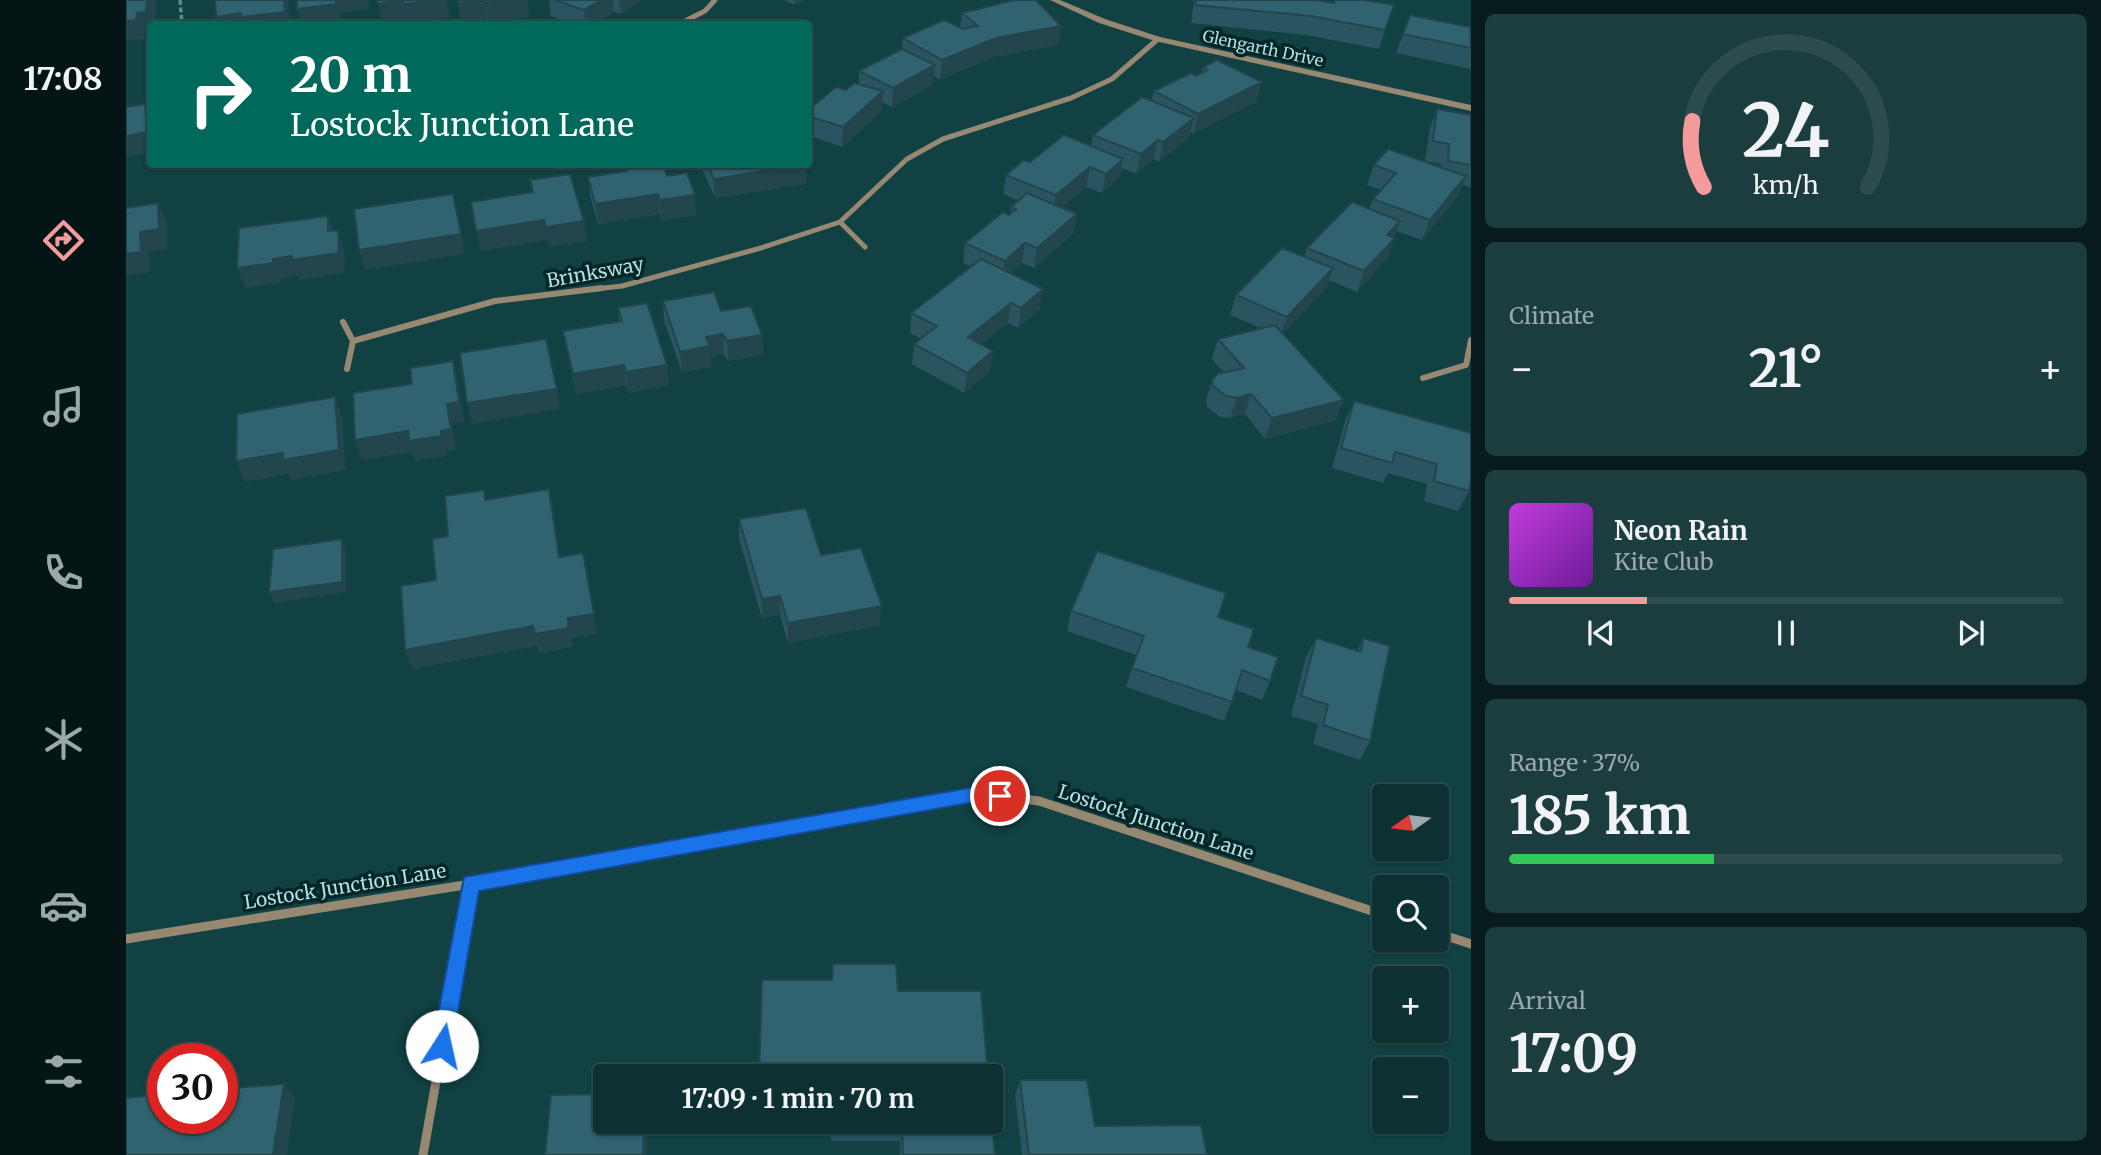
<!DOCTYPE html>
<meta charset="utf-8">
<style>
:root{--surface:#0d3132;--page:#1b3d3e;--text:#f1f3f6;--muted:#9aa9ac;--line:#2d4c4d;--accent:#f59b9c}
body{margin:0;font-family:Merriweather,serif;background:var(--page);color:var(--text);height:100vh;display:flex;flex-direction:column;font-size:26px;white-space:nowrap}
*{box-sizing:border-box;margin:0}
p{font-size:23px;color:var(--muted)}
.icon{flex:none;width:38px;height:38px;fill:none;stroke:currentColor;stroke-width:2;stroke-linecap:round;stroke-linejoin:round}
.map{position:relative;flex:1;overflow:hidden}
.panel{display:flex;flex-direction:column;gap:14px;padding:14px;background:#071b1c;width:630px}
.panel>*{flex:none}
.top-card{position:absolute;left:21px;top:21px;width:665px;height:147px;border-radius:7px;box-shadow:0 2px 5px #0004,0 0 0 2px var(--line);background:#00695c;color:#fff;overflow:hidden}
.needle{width:46px;rotate:256deg}
.buttons{position:absolute;left:1246px;top:784px;display:grid;gap:14px}
.buttons a{display:grid;place-items:center;width:77px;height:77px;border-radius:7px;background:var(--surface);box-shadow:0 2px 5px #0004,0 0 0 2px var(--line);font-size:35px}
.speed{position:absolute;left:21px;top:1043px;display:flex;gap:14px;font-size:35px;font-weight:700;text-align:center}
.speed>*{display:grid;place-content:center;width:91px;height:91px;border-radius:50%;background:var(--surface);box-shadow:0 2px 5px #0004,0 0 0 2px var(--line);line-height:1}
.speed .limit{border:10px solid #d22;background:#fff;color:#111}
.pin{position:absolute;display:grid;place-items:center;width:60px;height:60px;color:#fff;margin:-30px;border:4px solid #fff;border-radius:50%;box-shadow:0 2px 7px #0007}
.me{position:absolute;width:77px;margin:-38px;rotate:10deg;stroke-linejoin:round;filter:drop-shadow(0 0 5px #0008)}
.turn{display:flex;align-items:center;gap:24px;height:147px;padding:0 28px;font-size:32px}
.turn .icon{width:91px;height:91px;stroke-width:2.5}
.turn b{display:block;font-size:49px;line-height:60px}
.big{font-size:52px;font-weight:700;line-height:1.1}
.panel .card{flex:1;display:flex;flex-direction:column;justify-content:center;gap:10px;min-width:0;padding:0 24px;border-radius:10px;background:var(--page)}
.panel .dial{align-items:center;gap:0}
.dial svg{height:182px;overflow:visible;fill:none;stroke:var(--line);stroke-width:7;stroke-linecap:round;text-anchor:middle}
.dial text{fill:var(--text);stroke:none}
.song{display:flex;align-items:center;gap:21px}
.cover{width:84px;height:84px;border-radius:10px;background:linear-gradient(135deg,hsl(290 70% 55%),hsl(280 70% 35%))}
.played{height:7px;border-radius:4px;background:linear-gradient(90deg,var(--accent) 25%,var(--line) 25%)}
.keys{display:flex;justify-content:space-around;direction:ltr}
.heat{display:flex;justify-content:space-between;align-items:center;font-size:38px;direction:ltr}
.charge{height:10px;border-radius:5px;background:linear-gradient(90deg,#34c759 37%,var(--line) 0)}
.trip{position:absolute;left:467px;top:1064px;width:410px;height:70px;border-radius:7px;background:var(--surface);box-shadow:0 2px 5px #0004,0 0 0 2px var(--line);font-weight:700;line-height:70px;text-align:center}
main{display:flex;flex:1;min-height:0}
.dock{display:flex;flex-direction:column;width:126px;justify-content:space-around;align-items:center;background:#051414;color:var(--muted)}
.dock .icon{width:49px;height:49px}
.dock .selected{color:var(--accent)}
.dock b{font-size:32px;color:var(--text)}
.map>svg:first-child{display:block}
</style>
<main>
<nav class="dock">
<b>17:08</b>
<svg class="icon selected" aria-label="directions" viewBox="0 0 24 24"><path d="M12 3l9 9-9 9-9-9zM9 14v-3h6M13 9l2 2-2 2"/></svg>
<svg class="icon" aria-label="music" viewBox="0 0 24 24"><path d="M9 18V5l10-2v13"/><circle cx="6" cy="18" r="3"/><circle cx="16" cy="16" r="3"/></svg>
<svg class="icon" aria-label="phone" viewBox="0 0 24 24"><path d="M5 4h4l2 5-3 2q2 4 5 5l2-3 5 2v4C11 20 4 13 5 4z"/></svg>
<svg class="icon" aria-label="climate" viewBox="0 0 24 24"><path d="M12 3v18M4 7l16 10M4 17L20 7"/></svg>
<svg class="icon" aria-label="car" viewBox="0 0 24 24"><path d="M5 17H2v-5l4-1 3-4h7l3 4 3 1v5h-3M9 17h6M6 11h13"/><circle cx="7" cy="17" r="2"/><circle cx="17" cy="17" r="2"/></svg>
<svg class="icon" aria-label="filters" viewBox="0 0 24 24"><path d="M4 7h16M4 17h16"/><circle cx="9" cy="7" r="2"/><circle cx="15" cy="17" r="2"/></svg>
</nav>
<div class="map">
<svg width="1345" height="1155" viewBox="0 0 1345 1155">
<rect width="100%" height="100%" fill="#114143"/>
<g fill="none" stroke-linecap="round" stroke-linejoin="round">
<path stroke="#5e8a8c" stroke-width="3.5" stroke-dasharray="5 2.5" stroke-linecap="butt" d="M54 0 56 24"/>
<path stroke="#968871" stroke-width="5" d="M553 24 579 11 589 0
M714 222 739 247
M461 290 496 286 635 248 714 222 781 159 817 139 945 98 986 79 1032 39"/>
<path stroke="#968871" stroke-width="6" d="M217 322 227 341 221 369
M227 341 369 301 476 288
M1297 378 1340 365 1345 340"/>
<path stroke="#968871" stroke-width="9" d="M1311 933 1345 944
M0 939 345 884 854 794 913 801 1258 915
M297 1155 345 884"/>
<path fill="#968871" fill-rule="evenodd" d="M924 0H934L979 19 1034 37 1345 105V111L1029 41 973 23Z"/>
</g>
<path fill="#295460" d="M331 0H401L403 17 362 22 360 18 336 21Z
M423 0H516L495 14 488 12 467 24H448L425 16Z
M658 0H679L669 5Z
M1068 0H1188L1207 3 1208 0 1268 5 1253 49 1180 35 1065 23Z
M836 13 935 26 932 45 867 57 814 80 808 76 807 85 766 107 756 102V111L716 147 682 135V110L733 84V71L776 50 777 38 834 28Z
M1284 15 1345 31V69L1270 53Z
M1077 68 1136 82 1130 102 1067 134 1064 132 1063 137 1033 162 1028 159 1010 174 996 168 993 178 976 193 960 187 936 207 951 214 947 234 908 268 896 263 885 273 914 309 892 328 882 323 855 344 864 371 838 393 786 364 788 344 795 339 784 333 785 313 845 266 837 263 839 243 884 215 885 207 892 201 877 194 880 175 904 162 965 146 967 135 1025 101 1028 91 1070 76 1076 73Z
M1311 109 1345 115V187L1336 185 1332 196 1296 240 1270 231 1261 258 1231 292 1203 280 1200 288 1157 334 1210 420 1139 439 1119 414 1104 418 1094 417 1081 407 1080 400 1086 380 1098 373 1086 359 1092 339 1134 328 1104 315 1110 295 1178 257 1181 248 1243 209 1247 199 1255 190 1241 185 1248 165 1315 167V164L1299 161 1304 128Z
M499 164 541 176 571 215 535 220 534 214 472 224 464 196 462 177 500 171Z
M576 164H680V184L589 198 576 169Z
M537 301 595 311 636 335 637 355 602 361 598 354 584 356 585 367 556 372 538 321Z
M492 308 543 385 502 393 500 385 450 394 437 331 493 321Z
M1228 401 1345 433 1343 491 1332 511 1298 501 1301 484 1262 473 1257 483 1206 468 1219 421Z
M613 519 695 555 754 625 662 643 654 615 636 618 613 539Z
M945 611 1092 617 1122 647 1144 681 1136 700 1110 690 1098 721 1000 687 1010 655 941 631Z
M1190 638 1231 651 1237 638 1244 741 1234 760 1187 744 1192 724 1165 716 1180 657Z
M894 1080 969 1126 1081 1155H896L889 1095Z
M705 1122H864L869 1155H774V1141H705Z"/>
<path fill="#22454e" d="M21 0H31L28 24H24V31L19 32 18 39 0 41V21L11 13Z
M158 0H162L163 4 164 24H92L90 17Z
M210 0H242L243 9 213 13 215 22 198 24H176L171 9Z
M277 0H320L324 17 281 23 280 19 256 22 252 4Z
M357 0 360 18 336 21 333 3Z
M384 0H401L403 17 362 22 358 3Z
M475 0H487L488 12 467 24H460L458 10Z
M493 0H516L495 14Z
M669 0H679L669 5Z
M935 26 932 45 867 57 814 80 816 60 870 38Z
M809 65 807 85 766 107 767 88Z
M1136 82 1130 102 1067 134 1072 114Z
M757 91 756 111 716 147 717 127Z
M19 104 24 117V152L0 157V136Z
M1068 118 1063 137 1033 162 1037 142Z
M1032 140 1028 159 1010 174 1015 154Z
M997 159 993 178 976 193 980 174Z
M680 164V184L589 198 588 179Z
M964 167 960 187 927 215 930 195Z
M1340 176 1332 196 1296 240 1304 220Z
M327 194 339 254 239 270 233 250Z
M532 194 534 214 472 224 469 204Z
M569 195 571 215 535 220 534 200Z
M32 203 41 223 42 249 23 252 24 272 0 276V254Z
M951 214 947 234 908 268 911 248Z
M202 216 208 236 202 231Z
M418 220 422 240 354 251 350 231Z
M458 221 461 241 423 247 420 227Z
M1274 221 1267 241 1261 235Z
M212 230 218 250 219 273 173 280 172 276 154 279V283L119 288 111 268 147 259 166 256Z
M1269 238 1261 258 1231 292 1238 271Z
M899 243 896 263 876 281 879 261Z
M1207 268 1200 288 1154 337 1161 317Z
M917 289 914 309 892 328 895 308Z
M885 303 882 323 839 358 842 337Z
M597 334 598 354 584 356 585 367 556 372 554 352 580 337Z
M636 335 637 355 602 361 601 341Z
M867 351 864 371 838 393 841 373Z
M327 361 332 382 338 422 326 424 330 450 321 451V456L289 461 286 452 236 460 229 440 282 431H315L321 404Z
M498 365 500 385 450 394 447 374Z
M541 365 543 385 502 393 500 372Z
M431 389 434 409 346 424 341 403Z
M1125 394 1119 414 1104 418 1111 398Z
M209 397 216 417 220 470 165 480 162 474 119 482 110 461Z
M1218 400 1210 420 1139 439 1146 418Z
M423 489 427 509 437 577 433 557Z
M216 539 220 550V592L148 603 143 592Z
M457 553 471 634 446 638V647L413 654 411 646 286 669 279 650Z
M654 596V615L636 618V599Z
M756 606 754 625 662 643V623Z
M158 1084 169 1098 161 1155H147Z
M518 1122H522L521 1155H517Z"/>
<path fill="#306270" stroke="#22454e" stroke-width="2" d="M0 0H21L20 12 11 13 10 20 0 21Z
M89 0H158L159 12 115 17V13L90 17Z
M171 0H210V4L171 9Z
M251 0H309L277 4V0L252 4Z
M332 0H353L333 3Z
M357 0H384L358 3Z
M429 0H475L458 10Z
M888 0H910L935 26 870 38 816 60 777 38 818 20 837 29 852 26 836 13Z
M1070 0H1188L1208 3 1209 0H1239L1268 5 1259 30 1185 16 1069 5Z
M1284 15 1344 27 1345 48 1277 34Z
M776 49 809 65 767 88 733 71Z
M1091 60 1136 82 1072 114 1028 91 1065 73 1070 76 1081 70 1077 68Z
M728 83 757 91 717 127 682 116V110L710 87 720 90Z
M1016 97 1068 118 1037 142 1032 140 1015 154 967 135Z
M19 104 21 132 0 136V107Z
M1311 109 1345 115V165L1322 161 1323 144 1307 141Z
M938 135 997 159 980 174 964 167 930 195 880 175 898 160 904 162Z
M1262 149 1340 176 1304 220 1247 199 1270 173 1248 165Z
M499 164H537L541 176 561 173 569 195 534 200 532 194 469 204 462 177 501 171Z
M582 164H678L588 179Z
M444 174 458 221 420 227 418 220 350 231 345 202 407 192 404 180Z
M901 193 951 214 911 248 899 243 879 261 839 243 877 212 883 215 890 209 885 207Z
M327 194 335 234 233 250 228 209Z
M1226 202 1274 221 1261 235 1269 238 1238 271 1181 248Z
M32 203 33 229 14 232 15 252 0 254V208Z
M202 216V231L212 230 213 253 166 260V256L147 259V263L111 268 113 228Z
M1156 248 1207 268 1161 317 1110 295Z
M855 259 917 289 895 308 885 303 842 337 867 351 841 373 788 344 811 326 785 313Z
M588 292 595 311 625 306 636 335 601 341 597 334 580 337 584 346 554 352 537 301Z
M521 303 541 365 500 372 498 365 447 374 437 331 496 321 492 308Z
M1149 325 1218 400 1146 418 1125 394 1111 398 1100 396 1087 386 1086 380 1091 374 1118 368 1092 339Z
M420 339 431 389 341 403 334 353Z
M327 361 333 402 321 404 325 429 315 431V436L283 441 282 431 229 440 227 393 286 384 284 368Z
M209 397 213 450 157 460V453L110 461 111 414Z
M1228 401 1345 433V479L1343 491 1308 481 1311 464 1269 452 1266 463 1215 448Z
M423 489 433 557 457 553 468 614 442 618V628L409 634 407 626 279 650 275 586 310 580 306 539 322 536 319 496 358 490 359 500Z
M680 508 695 555 735 548 756 606 662 623 654 596 636 599 613 519Z
M216 539V582L143 592 147 549Z
M971 551 1100 593 1092 617 1128 629 1122 647 1152 657 1144 681 1116 670 1106 702 1006 668 1018 636 945 611Z
M1190 638 1235 652 1237 638 1264 646 1244 741 1197 725 1202 705 1175 696Z
M707 964H770L772 991H855L862 1076H633L636 980H706Z
M894 1080H961L969 1126 1075 1125 1081 1155H903Z
M158 1084 147 1155H0V1098L37 1094V1118H96V1089Z
M480 1094V1122H518L517 1155H419L425 1095Z
M864 1105 869 1155H777L776 1127 706 1126V1122H864Z"/>
<path fill="#1a73e8" stroke="#114b97" stroke-width="2" d="M854 786 880 791 883 796 880 802 874 804 854 801 353 891 326 1046 323 1054 316 1057 309 1054 306 1046 338 877Z"/>
<g text-anchor="middle" dominant-baseline="central" stroke-width="7" stroke-linejoin="round" paint-order="stroke">
<g font-size="16" fill="#b7dfe0" stroke="#002628">
<text transform="translate(1137 48) rotate(12)">Glengarth Drive</text>
</g>
<g font-size="19" fill="#b7dfe0" stroke="#002628">
<text transform="translate(469 272) rotate(-10)">Brinksway</text>
<text transform="translate(1030 822) rotate(18)">Lostock Junction Lane</text>
<text transform="translate(219 886) rotate(-9)">Lostock Junction Lane</text>
</g>
</g>
</svg>
<div class="buttons">
<a><svg class="needle" viewBox="-14 -14 28 28"><path d="M0-13l5 13h-10z" fill="#e53935"/><path d="M0 13l5-13h-10z" fill="#9aa9ac"/></svg></a>
<a><svg class="icon" aria-label="search" viewBox="0 0 24 24"><circle cx="10" cy="10" r="6"/><path d="M15 15l6 6"/></svg></a>
<a>+</a>
<a>−</a>
</div>
<div class="speed"><div class="limit">30</div></div>
<div class="pin" style="left:874px;top:796px;background:#d93025"><svg class="icon" aria-label="arrive" viewBox="0 0 24 24"><path d="M6 21V4h12l-3 4 3 4H6"/></svg></div>
<svg class="me" style="left:316px;top:1046px" viewBox="-20 -20 40 40"><circle r="19" fill="#fff"/><path d="M0-13L10 11 0 6-10 11z" fill="#1a73e8"/></svg>
<div class="trip">17:09 · 1 min · 70 m</div>
<div class="top-card">
<div class="turn"><svg class="icon" aria-label="right" viewBox="0 0 24 24"><path d="M7 20v-9h11M14 6l5 5-5 5"/></svg><div><b>20 m</b>Lostock Junction Lane</div></div>
</div>
</div>
<section class="panel">
<div class="card dial"><svg viewBox="0 0 100 80">
<path d="M14 69A42 42 0 1 1 86 69"/>
<path d="M14 69A42 42 0 0 1 9 40" stroke="#f59b9c"/>
<text x="50" y="56" font-size="32" font-weight="700">24</text>
<text x="50" y="72" font-size="11">km/h</text>
</svg></div>
<div class="card"><p>Climate</p>
<div class="heat"><a>−</a><b class="big">21°</b><a>+</a></div>
</div>
<div class="card">
<div class="song"><i class="cover"></i><div><b>Neon Rain</b><p>Kite Club</p></div></div>
<div class="played"></div>
<div class="keys"><svg class="icon" aria-label="previous" viewBox="0 0 24 24"><path d="M18 5L8 12l10 7zM5 5v14"/></svg><svg class="icon" aria-label="pause" viewBox="0 0 24 24"><path d="M8 5v14M16 5v14"/></svg><svg class="icon" aria-label="next" viewBox="0 0 24 24"><path d="M6 5l10 7-10 7zM19 5v14"/></svg></div>
</div>
<div class="card"><p>Range · 37%</p><b class="big">185 km</b><div class="charge"></div></div>
<div class="card"><p>Arrival</p><b class="big">17:09</b></div>
</section>
</main>
